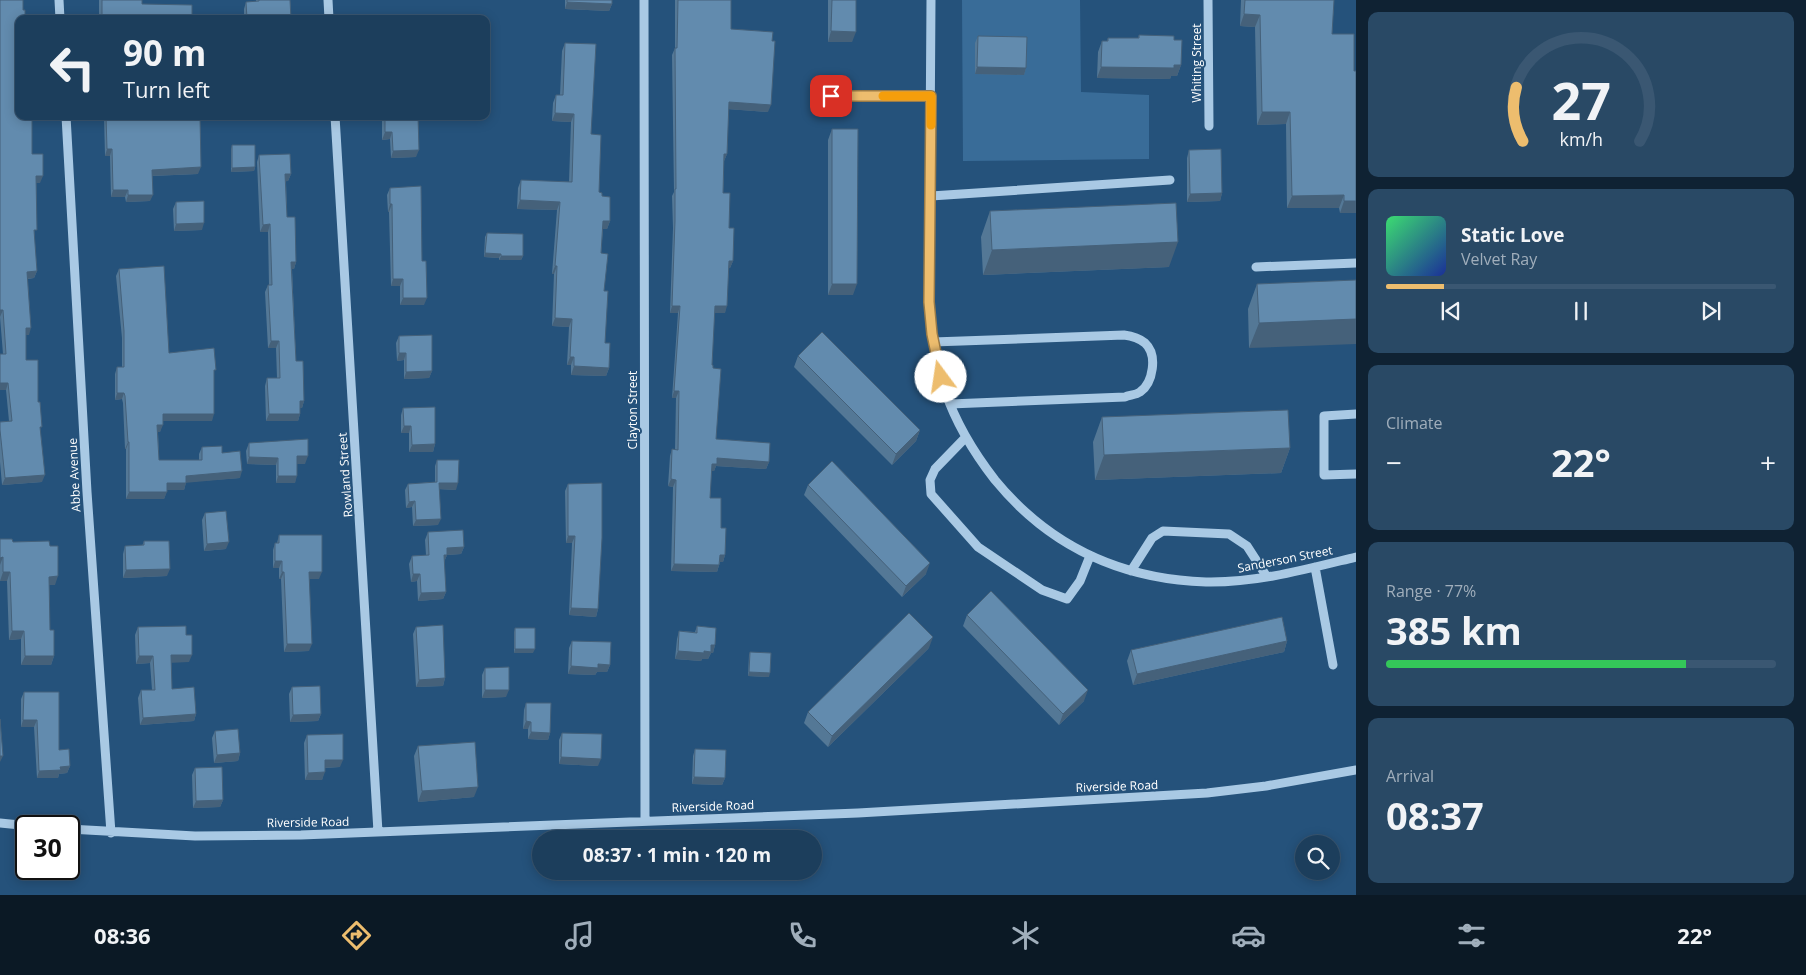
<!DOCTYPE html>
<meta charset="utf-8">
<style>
:root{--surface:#1c3e5c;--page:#294965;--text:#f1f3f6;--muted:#a0aebb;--line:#3a5772;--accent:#edbd6e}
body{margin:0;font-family:"Open Sans",sans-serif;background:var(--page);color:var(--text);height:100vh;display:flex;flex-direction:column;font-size:19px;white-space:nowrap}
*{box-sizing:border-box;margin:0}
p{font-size:16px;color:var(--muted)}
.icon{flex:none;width:28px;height:28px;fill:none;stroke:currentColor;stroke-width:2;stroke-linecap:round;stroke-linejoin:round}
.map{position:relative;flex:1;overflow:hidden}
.drawer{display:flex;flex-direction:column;gap:12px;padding:12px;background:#0f2233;width:450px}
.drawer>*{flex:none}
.hud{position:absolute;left:15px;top:15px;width:475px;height:105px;border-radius:10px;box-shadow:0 2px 12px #0003,0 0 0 1px var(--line);background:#1c3e5c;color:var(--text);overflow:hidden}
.fabs{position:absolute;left:1295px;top:835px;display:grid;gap:10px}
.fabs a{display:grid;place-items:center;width:45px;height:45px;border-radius:50%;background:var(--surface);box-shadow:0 2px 12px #0003,0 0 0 1px var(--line);font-size:25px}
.speed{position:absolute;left:15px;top:815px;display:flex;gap:10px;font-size:25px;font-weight:700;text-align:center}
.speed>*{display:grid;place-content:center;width:65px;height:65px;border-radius:50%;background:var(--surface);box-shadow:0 2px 12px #0003,0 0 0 1px var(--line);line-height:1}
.speed .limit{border:2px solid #111;border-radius:8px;background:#fff;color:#111}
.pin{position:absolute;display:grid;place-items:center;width:42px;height:42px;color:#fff;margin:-21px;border-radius:10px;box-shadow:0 2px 8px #0006}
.me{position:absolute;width:55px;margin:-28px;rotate:346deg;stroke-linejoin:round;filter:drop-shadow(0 0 4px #0008)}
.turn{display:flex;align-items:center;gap:18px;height:105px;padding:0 25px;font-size:22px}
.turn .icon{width:65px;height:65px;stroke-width:2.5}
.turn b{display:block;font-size:35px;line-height:42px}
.big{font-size:38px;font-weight:700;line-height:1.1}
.drawer .card{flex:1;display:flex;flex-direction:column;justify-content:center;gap:8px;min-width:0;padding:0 18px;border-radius:10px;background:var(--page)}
.drawer .dial{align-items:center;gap:0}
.dial svg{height:130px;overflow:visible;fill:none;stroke:var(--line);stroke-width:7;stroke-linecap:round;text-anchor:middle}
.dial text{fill:var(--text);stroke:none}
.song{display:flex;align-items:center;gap:15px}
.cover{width:60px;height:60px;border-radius:8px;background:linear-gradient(135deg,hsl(140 70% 55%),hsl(230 70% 35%))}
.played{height:5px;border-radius:2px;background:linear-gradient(90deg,var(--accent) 15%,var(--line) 15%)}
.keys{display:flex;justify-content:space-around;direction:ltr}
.heat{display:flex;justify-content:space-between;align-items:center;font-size:28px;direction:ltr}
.charge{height:8px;border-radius:4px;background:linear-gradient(90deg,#34c759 77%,var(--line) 0)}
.trip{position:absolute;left:532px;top:830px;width:290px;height:50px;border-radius:25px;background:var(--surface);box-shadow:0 2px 12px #0003,0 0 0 1px var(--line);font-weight:700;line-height:50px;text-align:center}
.tabs{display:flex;height:80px;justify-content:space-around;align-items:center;background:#0b1925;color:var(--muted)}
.tabs .icon{width:35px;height:35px}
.tabs .selected{color:var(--accent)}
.tabs b{font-size:22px;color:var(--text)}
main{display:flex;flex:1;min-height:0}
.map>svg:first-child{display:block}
</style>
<main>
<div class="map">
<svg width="1356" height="895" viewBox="0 0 1356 895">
<rect width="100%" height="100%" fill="#25527b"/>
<path fill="#396c98" d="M962 0H1080L1081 92 1149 95V159L963 161Z"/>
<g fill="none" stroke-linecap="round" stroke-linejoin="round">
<path stroke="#a9c9e4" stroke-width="9" d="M59 0 60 19
M328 0 329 19
M644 0 645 820
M931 0 929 302C932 332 935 362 945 391 956 423 974 453 995 480 1050 547 1120 579 1206 582 1257 583 1307 569 1356 557
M1208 0 1209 126
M831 96H931
M66 116 87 492 111 833
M335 116 378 832
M931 196 1170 180
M1256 267 1356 263
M933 342 1124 335C1132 336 1139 338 1145 343 1158 355 1153 383 1140 392 1136 395 1129 395 1125 397L950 404
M1356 414 1324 416V475L1356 474
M966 437 935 469 930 480 931 494 978 547 1042 590 1067 599 1080 581 1090 556
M1315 567 1333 665
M1131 571 1152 538 1163 531 1229 534 1247 546 1267 577
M0 823 30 826
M69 829 195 836 301 835 858 813 1207 793 1266 786 1356 770"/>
</g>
<path fill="#547896" d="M0 0 19 19 32 154 40 183H36L34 237 37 271 34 278 28 279 29 335H26V360L38 402 40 431 42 482 2 485 0 462V422L9 421 6 390H0V354H3L0 317Z
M99 0H142V4L192 19H99Z
M256 0H290L291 19H244V9L246 2H256Z
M565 0H612V4L609 11 565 9Z
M675 0H731V29L768 112 728 109 727 154 724 161 723 193 729 228 733 261 730 268H729L725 313H714L712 365 716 439 769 462 766 469 716 466 714 471H711L710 498 721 528 725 555 723 562H720L717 572 671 571 673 487 668 486 670 456 672 449 675 450 676 398H672L678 313H670L673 228 672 196 674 192 672 55 675 48Z
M828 0H856L852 42H828Z
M1241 0H1334L1332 34 1356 213H1340L1339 208H1287L1286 124 1257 125 1255 27 1240 26Z
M1139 35 1174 40 1181 65 1177 76H1171L1170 79 1097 78 1098 52 1102 41H1107L1108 38H1138Z
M978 36 1026 68 1024 75 975 74V43Z
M565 43 591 134 599 192 602 196 610 221 607 229H603L601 253 604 291 605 343 609 368 606 376 571 375V365H567L569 327 552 326 554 274H552L557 210 517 209 518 188 521 180 569 182 571 122 552 121 553 103 556 95H560L562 51Z
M104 116H200L198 174 152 176 150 201 126 202 125 197H111L110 156H105Z
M384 116H418L416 157 391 158 390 139 382 140V121Z
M832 129 853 295H828V140Z
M232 145 255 167 254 171 231 172V149Z
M1189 150 1222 193 1220 201 1187 202V158Z
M259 155 291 174 288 181H286L287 217 296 262 294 269H292L296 361 304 401 302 408H300V414L298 421H266L265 386 267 378H277L276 348H268L265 292 268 285H269L268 232H260L257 162Z
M390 188 422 261 424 305H400V286H391L389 212H388L387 195Z
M176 202 202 230 174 231 173 209Z
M990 211 1169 267 983 275 981 237Z
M487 233 523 256 521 260H499V258L484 257 485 237Z
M119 269 169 353 214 376 212 421H163L160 432H158L159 460H199V454L202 447 222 453 240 478 186 482 184 490H167L164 499H126V449H125L123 403 122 399 115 400V374L117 367H122V338L116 276Z
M1356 280 1249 348 1248 309 1257 284Z
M399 336 432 371 429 378 404 379V360L397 361 396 343Z
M798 356 920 430 916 441 892 465 794 367Z
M403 408 435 444 433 452H409V433H401V415Z
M1102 417 1290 448 1281 473 1095 480 1093 442Z
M249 443 305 464H297L295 483H276V465L247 464 246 451Z
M437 460 456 490 439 489 438 525 413 526 412 507 406 508 405 490 408 484 435 482V466Z
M568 484 598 609 596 617 569 615 572 543H566L565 491Z
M808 485 926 574 902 597 804 495Z
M205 513 226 549 204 551 202 520Z
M428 532 464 547 461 554 447 555 444 562 446 592 443 599 418 601 417 581 411 582 409 564 412 556 426 555 425 540Z
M279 535 319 579H309V651L284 652 281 579H279V568H273V550L275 543H277Z
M0 539 13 542 50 546 55 585H49L50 630 54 656 51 665H21V639L9 640 7 581H0Z
M144 541 167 576 123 578V554L125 546H142Z
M967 615 1084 701 1059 725 963 626Z
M697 626 715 645 713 653H711L708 659H702L701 661 675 659 677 639 679 631 695 632Z
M138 627 186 635 189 662H171L172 689 196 714 194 721 140 725 138 698 141 690H152L150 663 136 664 135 635Z
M416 627 445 678 443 686 416 687 413 634Z
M515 628 533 653H514V632Z
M572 641 610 665 607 672H597L595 675 568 674 569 648Z
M1287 641 1284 652 1133 685 1127 661 1131 650Z
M929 648 828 747 804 723 808 712Z
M750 652 769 677 748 676 749 655Z
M485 668 506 697 482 698V675Z
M292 687 321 714 318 721 290 722 289 694Z
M24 692 59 750 70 766 67 773 59 774 58 778H37L34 727H21V699Z
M526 703 550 733 548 740 528 739V729H523L524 710Z
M215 731 240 753 238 761 214 763 212 738Z
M562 733 598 766 559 764V740Z
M307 735 340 767 325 768 322 780H305L304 743Z
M418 746 474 797 418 802 414 756Z
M695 749 725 778 722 785 692 784 693 756Z
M195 768 223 800 220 807 193 808 192 775Z"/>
<path fill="#45617a" d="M567 2 612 4 609 11 565 9Z
M1244 14 1260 15 1255 27 1240 26Z
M831 31 856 32 852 42H828Z
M1181 65 1177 76H1171L1170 79 1097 78 1101 67Z
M977 67 1026 68 1024 75 975 74Z
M729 102 771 105 768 112 726 109Z
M1262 112H1290L1286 124 1257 125Z
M555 113 574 114 571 122 552 121Z
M385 132H392L390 139 382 140Z
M107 149H112L110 156H105Z
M419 150 416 157 391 158 393 151Z
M724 154H727L724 161H721Z
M201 167 198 174 149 176 152 170Z
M255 167 254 171 231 172 232 168Z
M285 174H291L288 181 283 182Z
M36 176H43L40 183H33Z
M113 190H128L125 197H111Z
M1222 193 1220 201 1187 202 1190 194Z
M128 195H153L150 201 126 202Z
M1344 195 1339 208H1287L1292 196Z
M520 200 560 202 557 210 517 209Z
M1344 201H1356V213H1340Z
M390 204H392L389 212H388Z
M603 221H610L607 229H600Z
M204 223 202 230 174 231 176 224Z
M270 224 268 232H260L263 225Z
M1178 242 1169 267 983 275 992 250Z
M485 253 501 254 499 258 484 257Z
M501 256H523L521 260H499Z
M729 261H733L730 268H726Z
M291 262H296L294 269H289Z
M555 266H557L554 274H552Z
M37 271 34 278 25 279 27 272Z
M393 279H403L400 286H391Z
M832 284H857L853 295H828Z
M403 298H427L424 305H400Z
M672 306H680L678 313H670Z
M715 306H727L725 313H712Z
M0 310H3L0 317Z
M555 318 572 319 569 327 552 326Z
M1356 319V344L1249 348 1259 323Z
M26 328H31L29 335H24Z
M271 341H279L276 348H268Z
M399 353H406L404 360 397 361Z
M570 357H574L571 365H567Z
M574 366 609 368 606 376 571 375Z
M432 371 429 378 404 379 406 372Z
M0 383H8L6 390H0Z
M674 391H679L676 398H672Z
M117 393H124L122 399 115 400Z
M300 401H304L302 408H298Z
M163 414H214L212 421H160Z
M269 414H300L298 421H266Z
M157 425H163L160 432H155Z
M404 426H411L409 433H401Z
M920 430 916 441 892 465 896 454Z
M128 442H129L126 449H125Z
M435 444 433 452H409L412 445Z
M1290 448 1281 473 1095 480 1104 455Z
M297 456H308L305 464H294Z
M249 457 278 458 276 465 247 464Z
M717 458 769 462 766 469 716 466 714 471H709L712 464Z
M242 471 240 478 184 483 186 476Z
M45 475 42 482 2 485 5 478Z
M278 476H297L295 483H276Z
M671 479 676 480 673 487 668 486Z
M167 483H186L184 490H165Z
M439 483H458L456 490 436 489Z
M129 492H167L164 499H126Z
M415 501 412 507 406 508 409 502Z
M441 519 438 525 413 526 416 520Z
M568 536H575L572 543H566Z
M229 542 226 549 204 551 207 544Z
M464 547 461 554 447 555 444 562H441L447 548Z
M720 555H725L723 562H717Z
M3 557 0 565V558Z
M275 561H282L279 568H273Z
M930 563 926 574 902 597 906 586Z
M674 564 719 565 717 572 671 571Z
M170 569 167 576 123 578 126 570Z
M3 572H10L7 581H0Z
M282 572H284L281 579H279Z
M309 572H322L319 579H306Z
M413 574H420L417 581 411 582Z
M58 576 55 585H46L49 577Z
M446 592 443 599 418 601 421 593Z
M571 608 598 609 596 617 569 615Z
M12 631H24L21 639 9 640Z
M933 637 929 648 828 747 832 736Z
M1287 641 1284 652 1133 685 1137 674Z
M287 644H312L309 651 284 652Z
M711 645H715L713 653H711L708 659H702L701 661 675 659 678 651H704Z
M515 649H535L533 653H514Z
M171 655H192L189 662 168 663Z
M25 656H54L51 665H21Z
M139 656H153L150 663 136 664Z
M598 664 610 665 607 672H597L595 675 568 674 571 666Z
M749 672 770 673 769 677 748 676Z
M445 678 443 686 416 687 419 680Z
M485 690H509L506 697 482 698Z
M1088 690 1084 701 1059 725 1063 714Z
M196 714 194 721 140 725 143 718Z
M321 714 318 721 290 722 293 715Z
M23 720H37L34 727H21Z
M526 721 531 722 528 729H523Z
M531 732 550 733 548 740 528 739Z
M240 753 238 761 214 763 217 755Z
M0 756H3L0 762Z
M561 757 601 759 598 766 559 764Z
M325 760H343L340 767 322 768Z
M70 766 67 773 59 774 58 778H37L39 771 60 767Z
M325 772 322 780H305L308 773Z
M694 777 725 778 722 785 692 784Z
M478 787 474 797 418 802 422 791Z
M223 800 220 807 193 808 196 801Z"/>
<path fill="#628bae" stroke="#45617a" d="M0 0H23V10H25V19H19V116H32V154H43V176H36L37 230H34L37 271 27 272 31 328H26V360H38V402H40L42 427H40L45 475 5 478 0 430V422L12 421 8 383H0V354H6L3 310H0Z
M102 0H142V4L192 5V19H102Z
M259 0H290L291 19H247L246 2 259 1Z
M567 0H612V4L567 2Z
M678 0H731V29L773 32 772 41H775L771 105 729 102 727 154H724L723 193H730L729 228H734L733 261H729L727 306H715L712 365H713V368L721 369 716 439 770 443 769 462 717 458V464H712L710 498H721V528H726L725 555H720L719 565 674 564 676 480 671 479 672 449 678 450 679 391H674L680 306H672L675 221V189H676L675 48H677Z
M832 0H856V32L831 31Z
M1245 0H1334L1332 34H1354V71H1356V201H1344V195L1292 196 1290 112H1262L1260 15 1244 14Z
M1139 35 1174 36V40H1182L1181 65H1174V68L1101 67 1102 41H1108V38H1139Z
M978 36 1027 37 1026 68 977 67Z
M565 43 596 44 591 134 601 135 599 192 602 193V196L610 197V221H603L601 253 608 254 604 291H608L605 343H610L609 368 574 366V357H570L572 319 555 318 557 266H555L560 202 520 200 521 180 572 182 574 114 555 113 556 95H563Z
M106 116H200L201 167 152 170 153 195H128V190H113L112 149H107Z
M385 116H418L419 150 393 151 392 132H385Z
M832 129H858L857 284H832Z
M232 145H255V167L232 168Z
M1221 149 1222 193 1190 194 1189 150Z
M290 154 291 174H285L287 217H295L296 262H291L296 361H303L304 401H300V414H269L267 378H280L279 341H271L268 285H272L270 224 263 225 259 155Z
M421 186 422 261H426L427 298H403V279H393L392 204H390V188Z
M204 201V223L176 224V202Z
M1176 203 1178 242 992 250 990 211Z
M487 233 523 234V256H501V254L485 253Z
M164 266 169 353 214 348 216 370H214V414H163V425H157L159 460H202V447L222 446V453L240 451 242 471 186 476V483H167V492H129V442H128L125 396 124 393H117V367H124V331L119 269Z
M1356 280V319L1259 323 1257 284Z
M822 332 920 430 896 454 798 356Z
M432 335V371L406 372V353H399V336Z
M435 407V444L412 445 411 426H404L403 408Z
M1288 410 1290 448 1104 455 1102 417Z
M308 439V456H297V476H278V458L249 457V443Z
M437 460H459L458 483H439L441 519 416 520 415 501 409 502 408 484 437 482Z
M832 461 930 563 906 586 808 485Z
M602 483V538L598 609 571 608 575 536H568V484Z
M226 511 229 542 207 544 205 513Z
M463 530 464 547 447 548V555H444L446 592 421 593 420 574H413L412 556 429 555 428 532Z
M279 535H322V572H309L312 644H287L284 572H282V561H275V543H279Z
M0 539H12L13 542 49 541 50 546H58V576L49 577 50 630H54V656H25L24 631H12L10 572H3V557L0 558Z
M144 541H169L170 569 126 570 125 546 144 545Z
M991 591 1088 690 1063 714 967 615Z
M909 613 933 637 832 736 808 712Z
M1282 617 1287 641 1137 674 1131 650Z
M443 625 445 678 419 680 416 627Z
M186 626V635H192V655H171L172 689 194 687 196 714 143 718 141 690H155L153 656H139L138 627Z
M697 626 716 628 715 645H711V652L704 651V653L678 651 679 631 697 633Z
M515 628H535V649H515Z
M572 641 611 642 610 665 598 664V668L571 666Z
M750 652 771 653 770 673 749 672Z
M509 667V690H485V668Z
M320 686 321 714 293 715 292 687Z
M24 692H59V750L69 749 70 766 60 767 61 770 39 771 37 720H23Z
M526 703H551L550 733 531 732V722L526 721Z
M0 719 3 756H0Z
M238 729 240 753 217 755 215 731Z
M562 733 602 734 601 759 561 757Z
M343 734V760H325V772L308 773 307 735Z
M475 742 478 787 422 791 418 746Z
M695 749 726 750 725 778 694 777Z
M222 767 223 800 196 801 195 768Z"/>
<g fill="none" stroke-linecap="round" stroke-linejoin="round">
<defs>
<path id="route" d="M831 96H931L929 302 932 334 941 377"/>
</defs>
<use href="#route" stroke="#9a7b48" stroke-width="12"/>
<use href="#route" stroke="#edbd6e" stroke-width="9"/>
<path stroke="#f59e0b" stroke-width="9" d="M883 96H931V125"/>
</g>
<g text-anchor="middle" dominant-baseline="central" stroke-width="4" stroke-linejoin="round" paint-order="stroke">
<g font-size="12" fill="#fff" stroke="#25527b">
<text transform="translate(1196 63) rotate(-90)">Whiting Street</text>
<text transform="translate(632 410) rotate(-90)">Clayton Street</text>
<text transform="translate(74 475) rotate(-93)">Abbe Avenue</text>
<text transform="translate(345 475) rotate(-94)">Rowland Street</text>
<text transform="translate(1285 559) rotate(-11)">Sanderson Street</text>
<text transform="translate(1117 786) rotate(-2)">Riverside Road</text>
<text transform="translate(713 806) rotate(-2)">Riverside Road</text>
<text transform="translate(308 822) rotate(-1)">Riverside Road</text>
</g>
</g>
</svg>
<div class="fabs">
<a><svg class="icon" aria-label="search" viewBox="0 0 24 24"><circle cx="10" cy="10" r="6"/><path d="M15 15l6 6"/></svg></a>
</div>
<div class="speed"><div class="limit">30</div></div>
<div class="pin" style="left:831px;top:96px;background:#d93025"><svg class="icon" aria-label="arrive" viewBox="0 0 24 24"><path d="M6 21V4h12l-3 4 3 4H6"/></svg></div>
<svg class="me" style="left:941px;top:377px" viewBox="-20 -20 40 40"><circle r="19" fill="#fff"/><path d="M0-13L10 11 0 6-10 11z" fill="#edbd6e"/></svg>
<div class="trip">08:37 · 1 min · 120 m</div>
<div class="hud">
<div class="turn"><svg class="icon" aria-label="left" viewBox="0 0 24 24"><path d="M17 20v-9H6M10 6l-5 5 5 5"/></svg><div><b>90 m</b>Turn left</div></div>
</div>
</div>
<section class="drawer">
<div class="card dial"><svg viewBox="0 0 100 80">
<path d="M14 69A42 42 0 1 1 86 69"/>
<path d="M14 69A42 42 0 0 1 10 36" stroke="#edbd6e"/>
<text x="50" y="56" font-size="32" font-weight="700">27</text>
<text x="50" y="72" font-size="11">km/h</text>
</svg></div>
<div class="card">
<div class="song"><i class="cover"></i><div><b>Static Love</b><p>Velvet Ray</p></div></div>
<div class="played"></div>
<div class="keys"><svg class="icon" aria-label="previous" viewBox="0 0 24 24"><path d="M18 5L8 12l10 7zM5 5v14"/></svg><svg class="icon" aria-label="pause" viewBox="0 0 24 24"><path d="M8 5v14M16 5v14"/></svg><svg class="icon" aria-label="next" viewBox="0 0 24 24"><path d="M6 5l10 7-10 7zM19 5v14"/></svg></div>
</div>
<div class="card"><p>Climate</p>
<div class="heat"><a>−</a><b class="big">22°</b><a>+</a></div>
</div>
<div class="card"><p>Range · 77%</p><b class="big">385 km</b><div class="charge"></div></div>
<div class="card"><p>Arrival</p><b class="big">08:37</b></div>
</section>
</main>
<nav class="tabs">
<b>08:36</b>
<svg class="icon selected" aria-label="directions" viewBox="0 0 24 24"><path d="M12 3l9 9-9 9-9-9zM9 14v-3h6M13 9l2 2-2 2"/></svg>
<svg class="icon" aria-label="music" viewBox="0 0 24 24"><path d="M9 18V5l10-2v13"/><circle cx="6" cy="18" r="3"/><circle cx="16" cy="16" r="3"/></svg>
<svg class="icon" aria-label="phone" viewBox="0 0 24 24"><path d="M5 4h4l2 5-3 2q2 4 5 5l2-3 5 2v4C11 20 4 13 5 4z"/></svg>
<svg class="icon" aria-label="climate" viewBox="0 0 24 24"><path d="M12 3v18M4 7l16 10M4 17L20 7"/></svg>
<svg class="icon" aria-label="car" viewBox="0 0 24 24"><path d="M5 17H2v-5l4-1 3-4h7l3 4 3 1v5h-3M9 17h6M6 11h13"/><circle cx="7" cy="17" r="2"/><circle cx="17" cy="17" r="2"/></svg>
<svg class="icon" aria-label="filters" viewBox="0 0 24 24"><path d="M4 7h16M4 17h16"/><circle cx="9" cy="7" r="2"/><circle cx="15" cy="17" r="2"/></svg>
<b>22°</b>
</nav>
